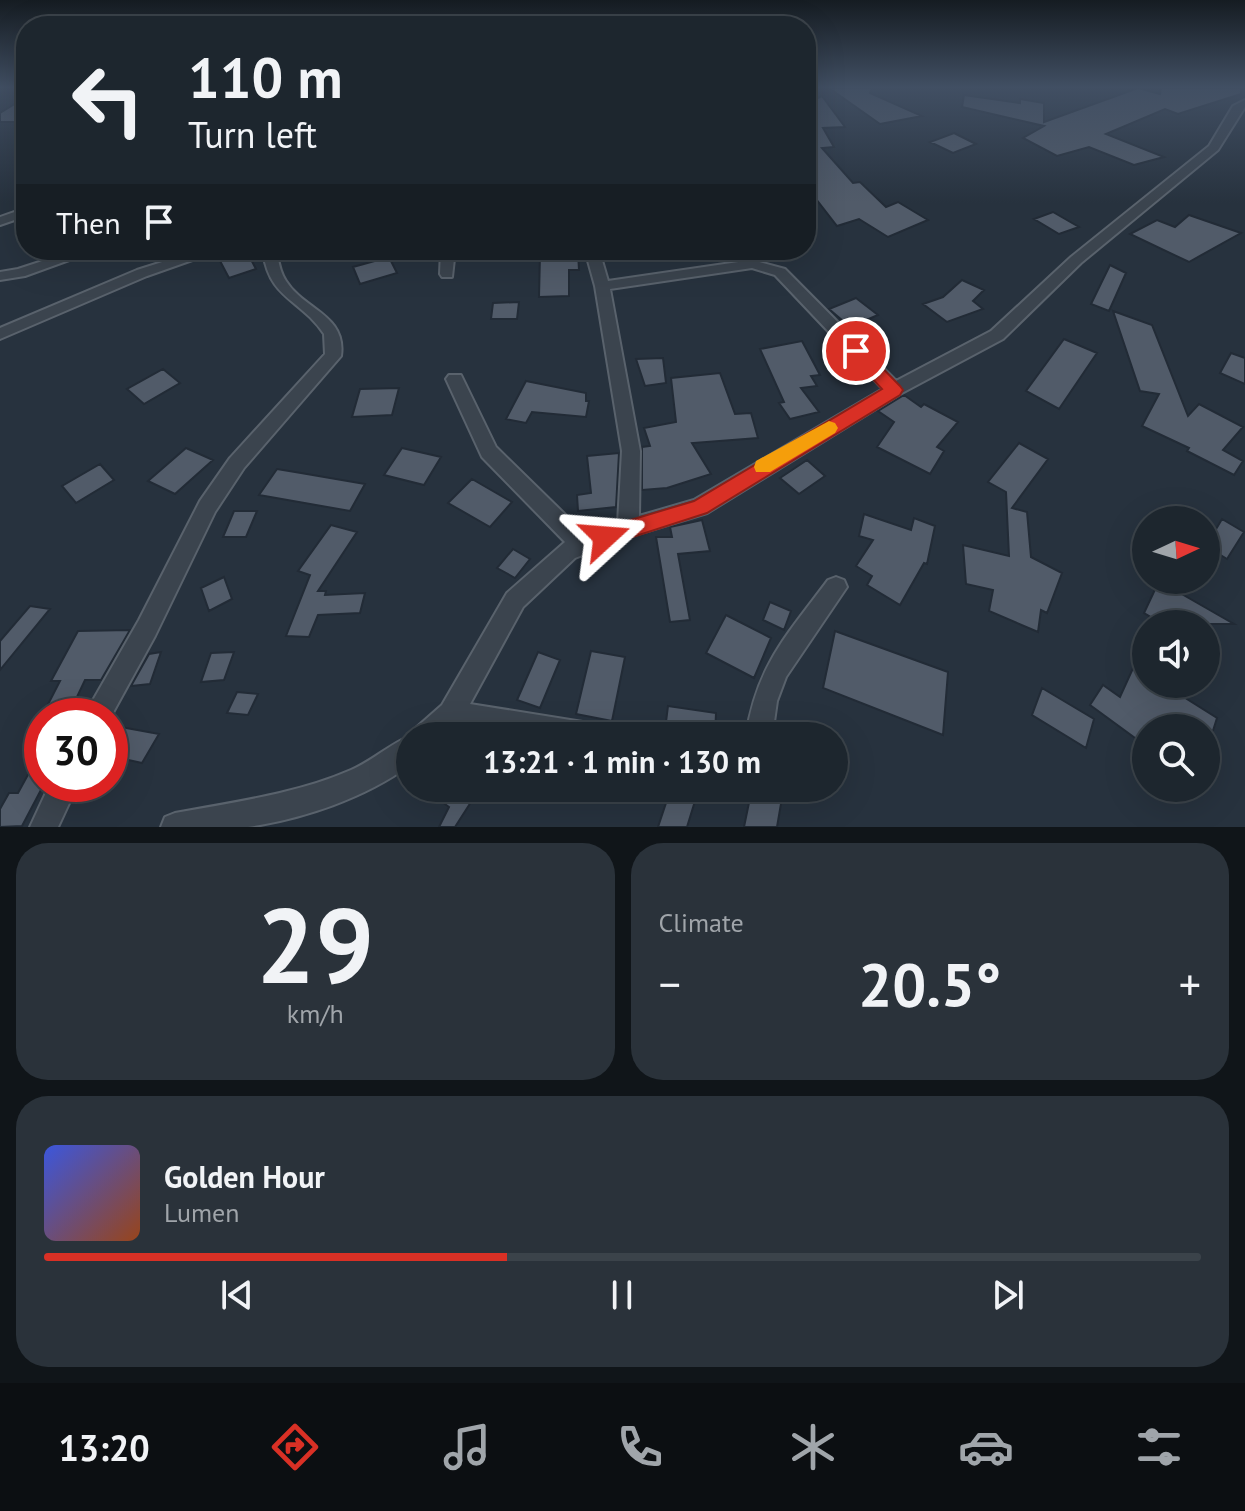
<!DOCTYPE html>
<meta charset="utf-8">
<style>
:root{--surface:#1d262e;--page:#2a323a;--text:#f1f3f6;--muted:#a0a5aa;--line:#3b434a;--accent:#d93025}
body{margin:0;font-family:"PT Sans",sans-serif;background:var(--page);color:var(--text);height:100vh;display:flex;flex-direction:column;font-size:30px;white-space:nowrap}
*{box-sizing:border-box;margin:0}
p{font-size:26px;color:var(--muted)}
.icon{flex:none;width:44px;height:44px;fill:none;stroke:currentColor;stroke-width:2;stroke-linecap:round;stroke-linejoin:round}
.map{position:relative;height:827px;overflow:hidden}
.details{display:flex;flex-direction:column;gap:16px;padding:16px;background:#101519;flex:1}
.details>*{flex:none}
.guide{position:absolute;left:16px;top:16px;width:800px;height:244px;border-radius:32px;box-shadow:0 8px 32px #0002,0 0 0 2px var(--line);background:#1d262e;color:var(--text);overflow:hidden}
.needle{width:52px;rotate:86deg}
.tools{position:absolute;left:1132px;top:506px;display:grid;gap:16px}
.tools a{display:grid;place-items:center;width:88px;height:88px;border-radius:50%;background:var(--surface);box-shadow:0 8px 32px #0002,0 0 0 2px var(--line);font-size:40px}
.speed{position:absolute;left:24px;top:698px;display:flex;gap:16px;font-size:40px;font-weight:700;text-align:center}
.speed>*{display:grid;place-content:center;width:104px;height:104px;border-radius:50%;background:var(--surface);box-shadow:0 8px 32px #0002,0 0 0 2px var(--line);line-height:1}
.speed .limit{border:12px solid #d22;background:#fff;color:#111}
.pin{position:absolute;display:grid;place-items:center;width:68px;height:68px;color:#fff;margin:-34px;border:4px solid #fff;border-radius:50%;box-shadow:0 2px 8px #0007}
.me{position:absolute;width:88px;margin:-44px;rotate:71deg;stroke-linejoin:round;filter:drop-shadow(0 0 6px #0008)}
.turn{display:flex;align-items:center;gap:28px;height:168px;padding:0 40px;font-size:36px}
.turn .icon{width:104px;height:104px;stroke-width:2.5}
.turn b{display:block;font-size:56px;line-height:68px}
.then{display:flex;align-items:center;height:76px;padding:0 40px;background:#0003;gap:16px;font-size:30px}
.big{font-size:60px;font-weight:700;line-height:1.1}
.details .tile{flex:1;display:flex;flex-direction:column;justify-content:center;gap:12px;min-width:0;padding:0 28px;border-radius:32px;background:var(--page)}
.details .dial{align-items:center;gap:0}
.dial b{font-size:104px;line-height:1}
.song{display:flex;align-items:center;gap:24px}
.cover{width:96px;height:96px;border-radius:12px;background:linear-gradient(135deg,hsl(230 70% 55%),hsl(20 70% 35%))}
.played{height:8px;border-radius:4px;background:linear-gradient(90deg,var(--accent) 40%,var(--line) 40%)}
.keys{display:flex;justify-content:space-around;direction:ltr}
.heat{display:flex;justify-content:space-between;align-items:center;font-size:44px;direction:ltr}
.details .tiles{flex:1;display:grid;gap:16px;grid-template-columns:1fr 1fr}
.tile:last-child{grid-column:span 2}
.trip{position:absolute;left:396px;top:722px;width:452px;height:80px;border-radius:40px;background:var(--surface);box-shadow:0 8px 32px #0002,0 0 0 2px var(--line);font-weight:700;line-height:80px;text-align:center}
.dock{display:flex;height:128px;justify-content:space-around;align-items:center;background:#0c0f12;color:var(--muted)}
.dock .icon{width:56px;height:56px}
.dock .selected{color:var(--accent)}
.dock b{font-size:36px;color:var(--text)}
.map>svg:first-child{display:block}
</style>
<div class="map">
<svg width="1245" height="827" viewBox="0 0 1245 827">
<rect width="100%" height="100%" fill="#27323e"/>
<path fill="#515b69" stroke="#222b36" stroke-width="2" d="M829 88H872L870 93 922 116 880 124Z
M1138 88 1160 94 1161 88H1241V94L1178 114 1165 109 1106 134 1164 157 1134 165 1089 147 1057 156 1023 138 1044 126 962 107 964 95 1020 103V99L1044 103V122Z
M822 96 845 127 823 128 834 147 822 148 853 183 860 182 886 207 898 202 928 220 888 237 859 219 837 226 806 186V97L809 102Z
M26 97V122H0V113Z
M954 133 976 144 953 153 930 142Z
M1053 212 1079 227 1059 234 1034 219Z
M1189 215 1241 233 1189 262 1130 234 1157 220 1175 227Z
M246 250 256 269 229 278 219 259Z
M578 252 579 270H569V296L539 297 540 254Z
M389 257 397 273 360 284 353 267Z
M1110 265 1126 273 1109 311 1091 304Z
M962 280 984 290 973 301 983 309 947 322 923 304 943 297Z
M856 298 878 315 850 327 829 309Z
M519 302 517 319H491L493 303Z
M1113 311 1152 325 1188 416 1199 404 1243 427 1223 450 1243 461 1234 475 1187 451 1189 448 1142 426 1159 394 1140 391Z
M1064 339 1097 353 1059 409 1026 391Z
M802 341 820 375 811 376 817 386 801 388 819 412 790 419 779 403 784 402 760 349Z
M1231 353 1245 358V384L1220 373Z
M663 358 666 383 645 386 636 359Z
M163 369 180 383 144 404 127 389Z
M720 373 735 414 751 413 758 438 692 443 711 474 667 488 642 490V447L650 446 644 428 676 422 671 378Z
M526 381 586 393V401H589L586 417 532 412 526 423 506 419Z
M399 388 392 415 352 417 360 389Z
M904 395 921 407 924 404 958 422 937 447 944 451 930 474 877 447 894 422 878 411Z
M1019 443 1048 459 1012 508 1027 512 1031 557 1062 573 1047 613 1041 610 1038 632 989 611 993 590 966 584 963 545 1009 556 1006 492 988 482Z
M186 448 213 460 175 494 148 481Z
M402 448 441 457 424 485 384 475Z
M619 453 616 507 578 511 577 495 591 493 587 456Z
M807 460 825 476 799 494 780 478Z
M100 464 114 480 76 503 62 486Z
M277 469 301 473 365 484 350 511 259 495Z
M472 479 512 502 490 527 448 503Z
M234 511H257L246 537H223Z
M864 514 911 530 914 518 935 526 927 564 924 563 900 605 867 585 872 576 856 566 873 540 859 536Z
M1222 519 1244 532 1227 559 1206 546Z
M702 520 710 551 678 554 690 620 670 622 656 537H672L670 527Z
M331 525 357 532 318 591H326L325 595 365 593 360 613 318 615 309 637 286 636 310 575 298 571Z
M513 549 530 559 515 578 497 568Z
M224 577 232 599 209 611 201 588Z
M1159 581 1234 624H1163L1144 613Z
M770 602 791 611 784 630 763 620Z
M30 606 50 609 0 670V641Z
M726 615 771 638 754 678 706 653Z
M130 630 101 680H85L68 716H42L60 681H51L78 631Z
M835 631 948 672 943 735 823 688Z
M591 651 625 657 612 721 576 714Z
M161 652 150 684 131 686 149 654Z
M234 652 224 680 201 682 211 653Z
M538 652 560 660 540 708 517 700Z
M1134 666 1146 673V684H1163L1217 718 1211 737 1206 734V728H1146V746L1090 705 1103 685 1120 697Z
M1042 688 1094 719 1086 748 1032 715Z
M237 692 258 694 248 715 227 713Z
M668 706 716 713 715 736 665 730Z
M110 725 159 734 142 763 110 756Z
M42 749V788L22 826 0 827V809L9 793H18Z
M423 788H480L455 827H439L449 807Z
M671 788H699L687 827H658Z
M752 788 782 798 777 827H744Z"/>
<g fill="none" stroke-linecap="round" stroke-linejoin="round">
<defs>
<path id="street" d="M1245 100V107L1218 150 1081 263 1003 339 900 394 707 513 631 536 575 558 523 607 470 704 589 723 598 727 602 736H509L455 727 445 736H413L417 727 442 705 507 593 565 542 482 457 446 379 449 375H461L496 447 586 535 618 523 622 451 595 286 585 250H599L608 281 752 260 785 269 896 381 991 331 1071 257 1209 146 1233 106ZM752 268 775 275 883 389 694 500 639 516 640 451 610 289Z
M26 208V216L0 225V217Z
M76 250H97L25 276 0 280V272L18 269Z
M200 250H221L147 276 0 339V328L137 270Z
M263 250H277C278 261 280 272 286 281 304 310 347 315 341 356L244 468 215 512 155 636 110 718 84 716 139 620 200 501 230 458 325 354 324 334C301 299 268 299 263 250Z
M441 250H455L452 277H442L440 274Z
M836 577 844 580 847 587 786 677 777 701 772 736H746C757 665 787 635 828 580Z
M410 736V765C365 798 303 819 248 827 220 827 189 827 161 827L165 817 175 813C234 802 296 794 351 770 372 761 390 744 410 736Z
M50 784H78L58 827H30Z"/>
</defs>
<use href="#street" stroke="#59626c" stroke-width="4"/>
<use href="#street" fill="#3b444e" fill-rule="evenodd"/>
</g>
<linearGradient id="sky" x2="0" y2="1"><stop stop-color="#151c22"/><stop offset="0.43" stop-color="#414f63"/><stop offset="1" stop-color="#414f63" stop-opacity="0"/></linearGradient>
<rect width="1245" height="203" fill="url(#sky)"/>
<path fill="#d93025" stroke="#8d1f18" stroke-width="2" d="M856 345 862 347 900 386 903 390 900 395 707 513 605 546 597 543 594 537 597 530 694 501 882 389 847 351Z"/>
<path fill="#f59e0b" d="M829 421 835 423 838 428 835 433 770 472H756L754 467 756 461Z"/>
</svg>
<div class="tools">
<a><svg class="needle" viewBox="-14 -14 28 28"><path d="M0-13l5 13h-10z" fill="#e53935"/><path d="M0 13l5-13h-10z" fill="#a0a5aa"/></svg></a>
<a><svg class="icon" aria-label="sound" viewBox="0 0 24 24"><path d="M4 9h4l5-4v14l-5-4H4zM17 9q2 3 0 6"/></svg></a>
<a><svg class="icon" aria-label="search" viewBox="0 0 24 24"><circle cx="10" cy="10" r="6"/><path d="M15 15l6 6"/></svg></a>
</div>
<div class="speed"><div class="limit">30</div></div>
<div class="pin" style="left:856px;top:351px;background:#d93025"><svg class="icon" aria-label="arrive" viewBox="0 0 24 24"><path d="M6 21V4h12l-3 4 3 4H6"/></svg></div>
<svg class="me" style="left:605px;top:537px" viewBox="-20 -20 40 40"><path d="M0-17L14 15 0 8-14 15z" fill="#d93025" stroke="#fff" stroke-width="4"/></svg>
<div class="trip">13:21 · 1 min · 130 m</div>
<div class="guide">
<div class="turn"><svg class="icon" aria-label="left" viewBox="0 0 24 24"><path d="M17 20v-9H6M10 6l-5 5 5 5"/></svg><div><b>110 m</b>Turn left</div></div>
<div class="then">Then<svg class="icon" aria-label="arrive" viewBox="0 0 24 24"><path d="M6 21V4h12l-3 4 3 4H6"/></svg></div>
</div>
</div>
<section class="details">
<div class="tiles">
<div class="tile dial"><b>29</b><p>km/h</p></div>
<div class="tile"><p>Climate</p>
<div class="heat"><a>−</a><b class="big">20.5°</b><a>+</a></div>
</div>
<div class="tile">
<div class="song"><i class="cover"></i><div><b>Golden Hour</b><p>Lumen</p></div></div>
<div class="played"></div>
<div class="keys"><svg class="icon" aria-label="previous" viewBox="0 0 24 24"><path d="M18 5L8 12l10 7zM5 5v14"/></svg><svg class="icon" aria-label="pause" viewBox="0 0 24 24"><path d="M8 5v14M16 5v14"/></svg><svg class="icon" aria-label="next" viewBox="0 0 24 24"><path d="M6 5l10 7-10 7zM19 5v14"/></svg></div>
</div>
</div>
</section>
<nav class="dock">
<b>13:20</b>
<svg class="icon selected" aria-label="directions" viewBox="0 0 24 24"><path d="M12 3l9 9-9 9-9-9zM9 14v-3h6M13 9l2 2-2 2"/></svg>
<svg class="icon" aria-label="music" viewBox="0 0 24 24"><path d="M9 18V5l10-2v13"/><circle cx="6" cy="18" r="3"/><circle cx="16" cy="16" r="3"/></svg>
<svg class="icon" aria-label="phone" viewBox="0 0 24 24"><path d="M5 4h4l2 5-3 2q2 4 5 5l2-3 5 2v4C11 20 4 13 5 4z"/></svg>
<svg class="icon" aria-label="climate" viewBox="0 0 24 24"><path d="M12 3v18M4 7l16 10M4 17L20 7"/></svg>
<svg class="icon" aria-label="car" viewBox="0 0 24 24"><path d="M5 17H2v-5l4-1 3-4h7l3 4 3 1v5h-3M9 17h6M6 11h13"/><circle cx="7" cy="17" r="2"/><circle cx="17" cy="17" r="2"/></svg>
<svg class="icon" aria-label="filters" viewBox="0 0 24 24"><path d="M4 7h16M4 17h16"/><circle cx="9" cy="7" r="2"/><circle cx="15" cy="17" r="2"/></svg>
</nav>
